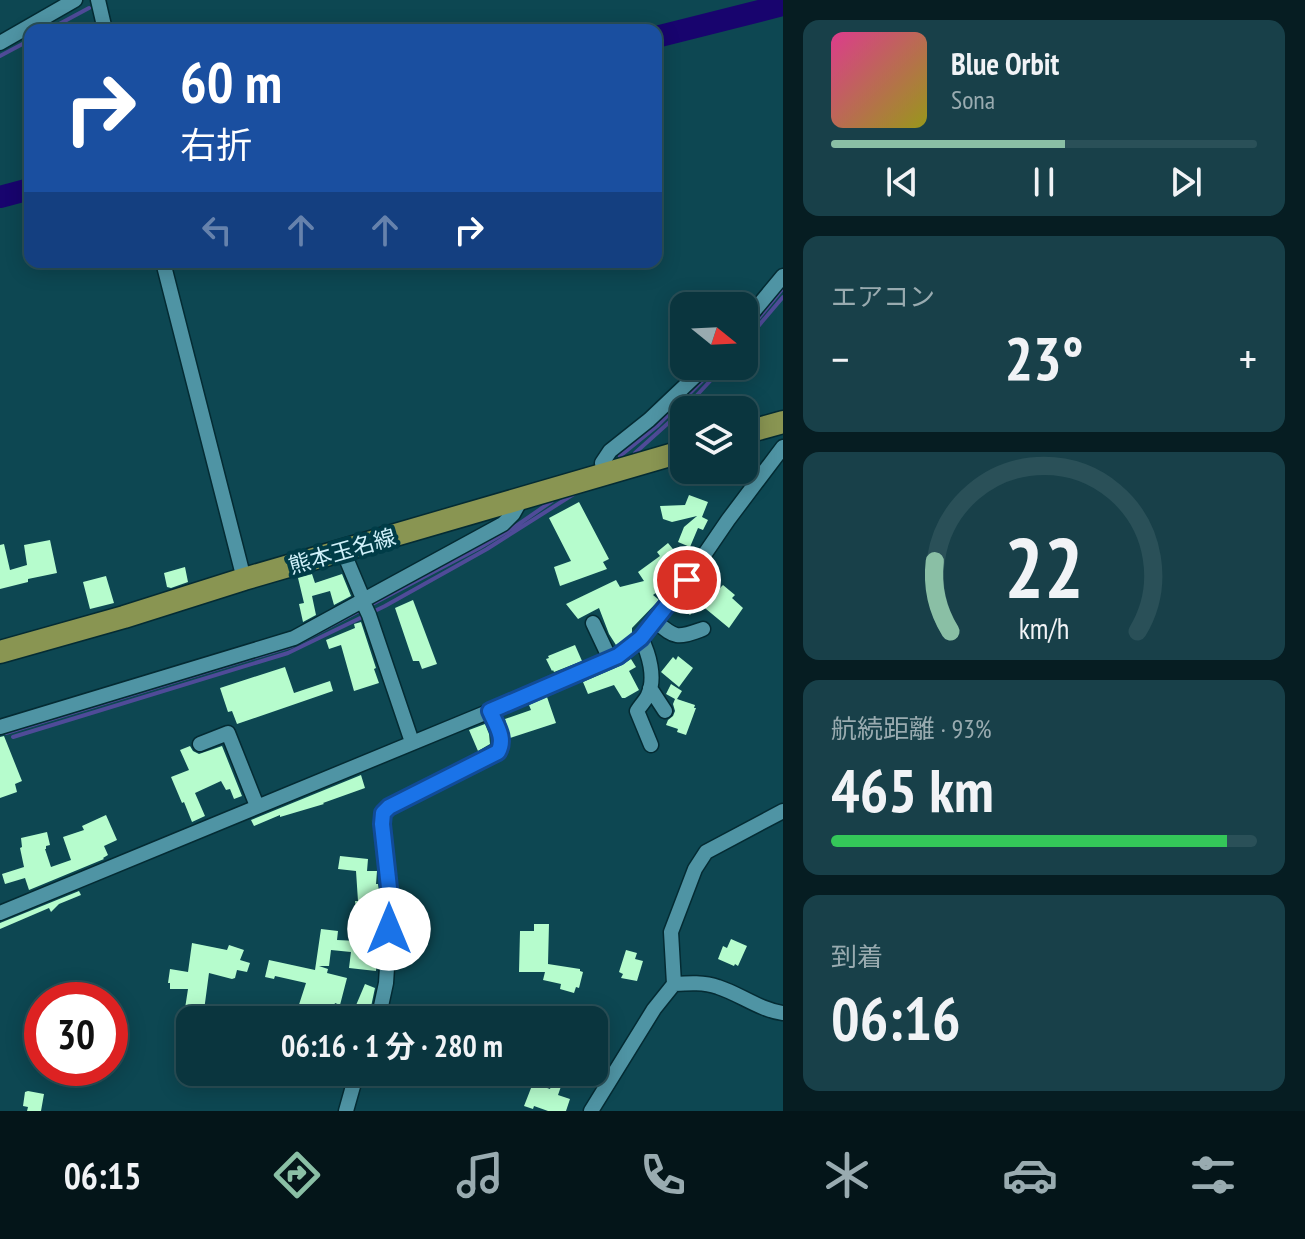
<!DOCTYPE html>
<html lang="ja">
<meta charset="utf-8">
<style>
:root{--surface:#0a353e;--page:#184049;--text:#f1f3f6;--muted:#99abb0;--line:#2a5058;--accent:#8abfa5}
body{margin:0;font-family:"PT Sans Narrow","Noto Sans JP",sans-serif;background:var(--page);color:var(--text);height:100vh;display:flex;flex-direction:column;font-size:30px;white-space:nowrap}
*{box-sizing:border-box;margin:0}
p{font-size:26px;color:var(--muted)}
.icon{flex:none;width:44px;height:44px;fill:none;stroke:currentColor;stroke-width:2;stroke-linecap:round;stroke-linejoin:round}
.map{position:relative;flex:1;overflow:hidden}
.details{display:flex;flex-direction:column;gap:20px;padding:20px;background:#061d22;width:522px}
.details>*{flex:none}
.hud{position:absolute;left:24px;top:24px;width:638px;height:244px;border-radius:16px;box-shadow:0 4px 20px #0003,0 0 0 2px var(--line);background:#1a4fa0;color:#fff;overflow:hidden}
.needle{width:52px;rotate:108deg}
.controls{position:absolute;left:670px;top:292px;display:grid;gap:16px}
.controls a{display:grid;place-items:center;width:88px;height:88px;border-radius:16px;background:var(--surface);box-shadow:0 4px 20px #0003,0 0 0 2px var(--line);font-size:40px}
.speed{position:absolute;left:24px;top:982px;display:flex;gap:16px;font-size:40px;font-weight:700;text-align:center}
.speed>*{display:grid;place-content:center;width:104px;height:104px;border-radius:50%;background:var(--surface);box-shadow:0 4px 20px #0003,0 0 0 2px var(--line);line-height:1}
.speed .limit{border:12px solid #d22;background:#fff;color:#111}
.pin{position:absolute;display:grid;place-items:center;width:68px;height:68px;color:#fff;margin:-34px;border:4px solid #fff;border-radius:50%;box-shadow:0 2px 8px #0007}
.me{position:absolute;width:88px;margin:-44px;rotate:0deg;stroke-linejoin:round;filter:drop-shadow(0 0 6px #0008)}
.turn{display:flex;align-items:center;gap:28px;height:168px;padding:0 24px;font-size:36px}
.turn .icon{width:104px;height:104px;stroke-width:2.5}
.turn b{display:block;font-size:56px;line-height:68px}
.lanes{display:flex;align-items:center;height:76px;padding:0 24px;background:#0003;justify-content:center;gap:40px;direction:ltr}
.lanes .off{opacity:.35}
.big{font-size:60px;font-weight:700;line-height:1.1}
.details .card{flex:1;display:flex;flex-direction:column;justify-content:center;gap:12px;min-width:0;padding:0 28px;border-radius:16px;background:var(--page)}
.details .dial{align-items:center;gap:0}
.dial svg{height:208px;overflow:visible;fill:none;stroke:var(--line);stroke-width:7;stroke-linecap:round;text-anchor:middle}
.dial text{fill:var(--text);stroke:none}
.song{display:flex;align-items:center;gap:24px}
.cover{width:96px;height:96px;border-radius:12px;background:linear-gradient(135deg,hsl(330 70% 55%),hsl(60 70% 35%))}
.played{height:8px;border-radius:4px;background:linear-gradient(90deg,var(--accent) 55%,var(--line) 55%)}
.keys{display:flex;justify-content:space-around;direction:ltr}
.heat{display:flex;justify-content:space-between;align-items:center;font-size:44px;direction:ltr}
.charge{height:12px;border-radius:6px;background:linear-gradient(90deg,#34c759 93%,var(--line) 0)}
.trip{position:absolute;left:176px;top:1006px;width:432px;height:80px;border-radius:16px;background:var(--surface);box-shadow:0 4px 20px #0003,0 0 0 2px var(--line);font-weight:700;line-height:80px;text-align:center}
.tabs{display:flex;height:128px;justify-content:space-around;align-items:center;background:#041519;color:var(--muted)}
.tabs .icon{width:56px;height:56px}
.tabs .current{color:var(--accent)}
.tabs b{font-size:36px;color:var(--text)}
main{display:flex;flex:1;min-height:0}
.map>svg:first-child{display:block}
</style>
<main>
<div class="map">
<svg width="783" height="1111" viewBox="0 0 783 1111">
<rect width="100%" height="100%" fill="#0d4752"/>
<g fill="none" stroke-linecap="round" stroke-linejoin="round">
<path stroke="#4f4b98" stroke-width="4" d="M48 30 89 8
M0 56 30 40
M744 336 783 288
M744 343 783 297
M635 453 685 408 724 366
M620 456 657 426 717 366
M300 642 479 548 516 526 552 501
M6 733 292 646
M13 737 288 653 385 606 487 549 577 492"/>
<path stroke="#18046e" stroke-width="22" d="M656 37 783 5
M0 197 30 189"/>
</g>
<path fill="#b6fccd" d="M689 495 708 502 702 517 708 520 703 530 698 528 690 547 678 542 684 527 697 516 672 522 663 519 660 506 685 505Z
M579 502 609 559 603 562 607 569 560 586 554 567 571 561 549 518Z
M50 540 57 573 28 579V582L0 589V545L4 544 10 570 27 565 24 545Z
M668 543 681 559 674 565 680 573 675 579 653 595 659 600 632 628V634L616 645 609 634 599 608 578 619 566 604 616 580 620 587 644 581 638 572 660 556 657 552Z
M185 567 188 582 171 588 167 587 164 573Z
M312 574 315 583 342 574 351 596 334 605 330 591 312 596 316 615 303 622 299 604 304 603 298 578Z
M106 576 114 603 90 609 83 582Z
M705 576 720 588 723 585 735 595 732 598 743 608 729 628 700 604 690 615 681 608 695 585Z
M413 600 437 664 422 669 419 661H413L395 608Z
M361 622 376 668 374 669 379 683 354 691 341 645 329 649 326 640 355 628 354 624Z
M575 645 582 661 554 672 553 670 552 671 546 659 549 658 548 656Z
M678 656 693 668 679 687 661 672 673 657 676 660Z
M631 659 636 667 629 671 639 690 625 698H622L614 685 588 694 583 682 622 665Z
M285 667 294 693 330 681 333 691 237 724 232 711 228 712 220 688Z
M671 684 682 691 677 699 695 705 694 708H696L686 735 677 732 678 729 666 725 668 720 673 716 675 711 673 704 675 699 666 694Z
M547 697 556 723 510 738 505 719 531 710 529 705Z
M485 724 489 734 490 744 478 751 469 730Z
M4 736 22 781 15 784 17 792 0 798V737Z
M190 746 193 751 199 754 222 746 242 796 234 799 230 789 226 790 221 781 195 793 205 816 192 822 184 802 182 803 171 777 189 770 180 750Z
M361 775 365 788 323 803 324 804 280 817V815L254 826 251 820Z
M106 815 117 840 104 846 108 855 103 858 104 859 29 890 25 878 5 884 2 874 24 867 20 848 22 847 21 838 47 832 50 845 46 846V849H45L51 867 71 860 63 837 84 830 82 826Z
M340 856 368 859 367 871H377L376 884H378L381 906 380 921H371L370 914 360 915 359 910 356 911 355 901H358L356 871 338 869Z
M79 891 81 895 59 904 51 912 49 908 0 929V923Z
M534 924H549L548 964 580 969V971L583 972 579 988 576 987 574 993 560 989 561 984 543 980 545 972H519L520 931H534Z
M321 929 338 931 337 940 378 942 376 971 349 968 351 952 331 950 329 966H319L328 969 327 973 347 978 340 1005 335 1003 330 1020 312 1018 311 1020H294L306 983 275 976 274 979 265 977 269 960 315 970Z
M731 939 747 946 738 966 735 964 734 966 718 959 723 946 727 948Z
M192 943 227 950 229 945 244 950 240 960 250 963 247 972 237 970 235 978 232 979 209 973 203 1018 184 1015 188 989H170V983H168L170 969 188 972Z
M626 950 637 953 635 959 643 961 637 981 621 978 623 974 619 972Z
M365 984 375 988 369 1016 354 1010Z
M556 1072H566L558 1095 570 1099 566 1111H548L534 1106 533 1109 524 1106 533 1083 550 1089Z
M28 1091 44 1094 41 1111H27L28 1107 23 1106 25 1092Z"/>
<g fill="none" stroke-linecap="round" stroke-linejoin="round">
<defs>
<path id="street" d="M98 0 105 30
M0 43 75 0
M163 262 244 579
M744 323 783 276
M604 474 602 463 610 451 649 420 706 366
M343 551 364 601
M363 602 369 615 412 742
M656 622C677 639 677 638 703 629
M593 623 610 659
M641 638C649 654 656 678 648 695 646 700 640 706 637 711L651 745
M650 688 665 711
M0 727 294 638 503 524 513 514 522 498
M200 744 228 733 257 806
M0 913 490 711 618 656 639 641 656 622 687 580 728 520 783 447
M674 984C689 983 704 982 718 987 740 994 760 1010 783 1013
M378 1020 386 983 391 906 382 824 383 813 389 807 498 752C505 738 496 725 490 711
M346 1111 357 1072
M591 1111 654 1009 674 984 671 932 695 869 706 852 783 811"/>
<path id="primary" d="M744 433 783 422
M0 652 124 617 244 579 684 451"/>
</defs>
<use href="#street" stroke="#042b33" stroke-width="17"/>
<use href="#primary" stroke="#042b33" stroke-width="25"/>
<use href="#street" stroke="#4f94a4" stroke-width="14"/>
<use href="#primary" stroke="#899552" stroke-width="22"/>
</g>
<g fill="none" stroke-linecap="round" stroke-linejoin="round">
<defs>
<path id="route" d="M389 929 391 906 382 824 383 813 389 807 498 752C506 738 496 725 490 711L618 656 641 638 687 580"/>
</defs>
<use href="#route" stroke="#114b97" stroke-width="20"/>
<use href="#route" stroke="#1a73e8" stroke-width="14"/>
</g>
<g text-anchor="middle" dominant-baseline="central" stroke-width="8" stroke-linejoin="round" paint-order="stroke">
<g font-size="22" fill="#cff0f9" stroke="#003c47">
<text transform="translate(342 551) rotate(-16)">熊本玉名線</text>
</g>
</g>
</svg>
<div class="controls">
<a><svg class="needle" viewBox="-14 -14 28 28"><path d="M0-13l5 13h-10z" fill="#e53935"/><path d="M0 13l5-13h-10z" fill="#99abb0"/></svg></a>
<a><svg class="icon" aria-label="layers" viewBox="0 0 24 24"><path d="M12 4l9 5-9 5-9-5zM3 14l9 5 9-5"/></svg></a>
</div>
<div class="speed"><div class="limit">30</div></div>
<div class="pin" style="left:687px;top:580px;background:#d93025"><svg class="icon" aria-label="arrive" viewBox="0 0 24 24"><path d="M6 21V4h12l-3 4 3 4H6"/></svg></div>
<svg class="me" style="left:389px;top:929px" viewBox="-20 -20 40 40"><circle r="19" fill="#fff"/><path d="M0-13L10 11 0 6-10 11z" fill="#1a73e8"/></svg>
<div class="trip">06:16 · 1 分 · 280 m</div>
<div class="hud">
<div class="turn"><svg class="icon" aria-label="right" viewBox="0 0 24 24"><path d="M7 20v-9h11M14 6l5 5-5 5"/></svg><div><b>60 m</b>右折</div></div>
<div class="lanes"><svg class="icon off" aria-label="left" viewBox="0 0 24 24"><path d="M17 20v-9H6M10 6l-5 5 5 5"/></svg><svg class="icon off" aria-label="ahead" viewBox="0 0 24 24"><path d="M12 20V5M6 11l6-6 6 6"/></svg><svg class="icon off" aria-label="ahead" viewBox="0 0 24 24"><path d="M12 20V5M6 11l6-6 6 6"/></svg><svg class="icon" aria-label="right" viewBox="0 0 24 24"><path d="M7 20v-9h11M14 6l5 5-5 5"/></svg></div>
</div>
</div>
<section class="details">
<div class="card">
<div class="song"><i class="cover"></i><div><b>Blue Orbit</b><p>Sona</p></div></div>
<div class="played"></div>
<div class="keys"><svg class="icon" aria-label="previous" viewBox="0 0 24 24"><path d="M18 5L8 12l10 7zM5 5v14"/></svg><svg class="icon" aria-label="pause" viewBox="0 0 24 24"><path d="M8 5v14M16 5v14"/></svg><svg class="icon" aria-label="next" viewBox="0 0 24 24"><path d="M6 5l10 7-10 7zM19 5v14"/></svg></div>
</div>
<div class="card"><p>エアコン</p>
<div class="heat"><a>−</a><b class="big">23°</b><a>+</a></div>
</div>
<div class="card dial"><svg viewBox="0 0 100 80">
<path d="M14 69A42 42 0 1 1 86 69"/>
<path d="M14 69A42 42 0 0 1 8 42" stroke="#8abfa5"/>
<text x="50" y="56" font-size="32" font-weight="700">22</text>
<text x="50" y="72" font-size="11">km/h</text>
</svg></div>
<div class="card"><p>航続距離 · 93%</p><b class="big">465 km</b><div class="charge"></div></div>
<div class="card"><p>到着</p><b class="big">06:16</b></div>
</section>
</main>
<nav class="tabs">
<b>06:15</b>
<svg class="icon current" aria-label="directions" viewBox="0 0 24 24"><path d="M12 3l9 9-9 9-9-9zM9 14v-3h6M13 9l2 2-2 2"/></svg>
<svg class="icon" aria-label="music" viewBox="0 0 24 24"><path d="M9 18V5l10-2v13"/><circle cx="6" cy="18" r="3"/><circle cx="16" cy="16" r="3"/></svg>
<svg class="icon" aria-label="phone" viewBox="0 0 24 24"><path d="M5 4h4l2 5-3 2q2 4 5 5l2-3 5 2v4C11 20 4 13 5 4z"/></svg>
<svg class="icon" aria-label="climate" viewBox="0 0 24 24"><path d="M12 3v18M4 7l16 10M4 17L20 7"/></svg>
<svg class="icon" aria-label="car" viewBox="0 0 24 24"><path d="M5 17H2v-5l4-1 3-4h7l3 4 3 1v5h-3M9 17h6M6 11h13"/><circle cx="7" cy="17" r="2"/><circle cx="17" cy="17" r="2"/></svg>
<svg class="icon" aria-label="filters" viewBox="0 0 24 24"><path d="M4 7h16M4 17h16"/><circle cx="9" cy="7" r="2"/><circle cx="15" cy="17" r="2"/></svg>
</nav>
